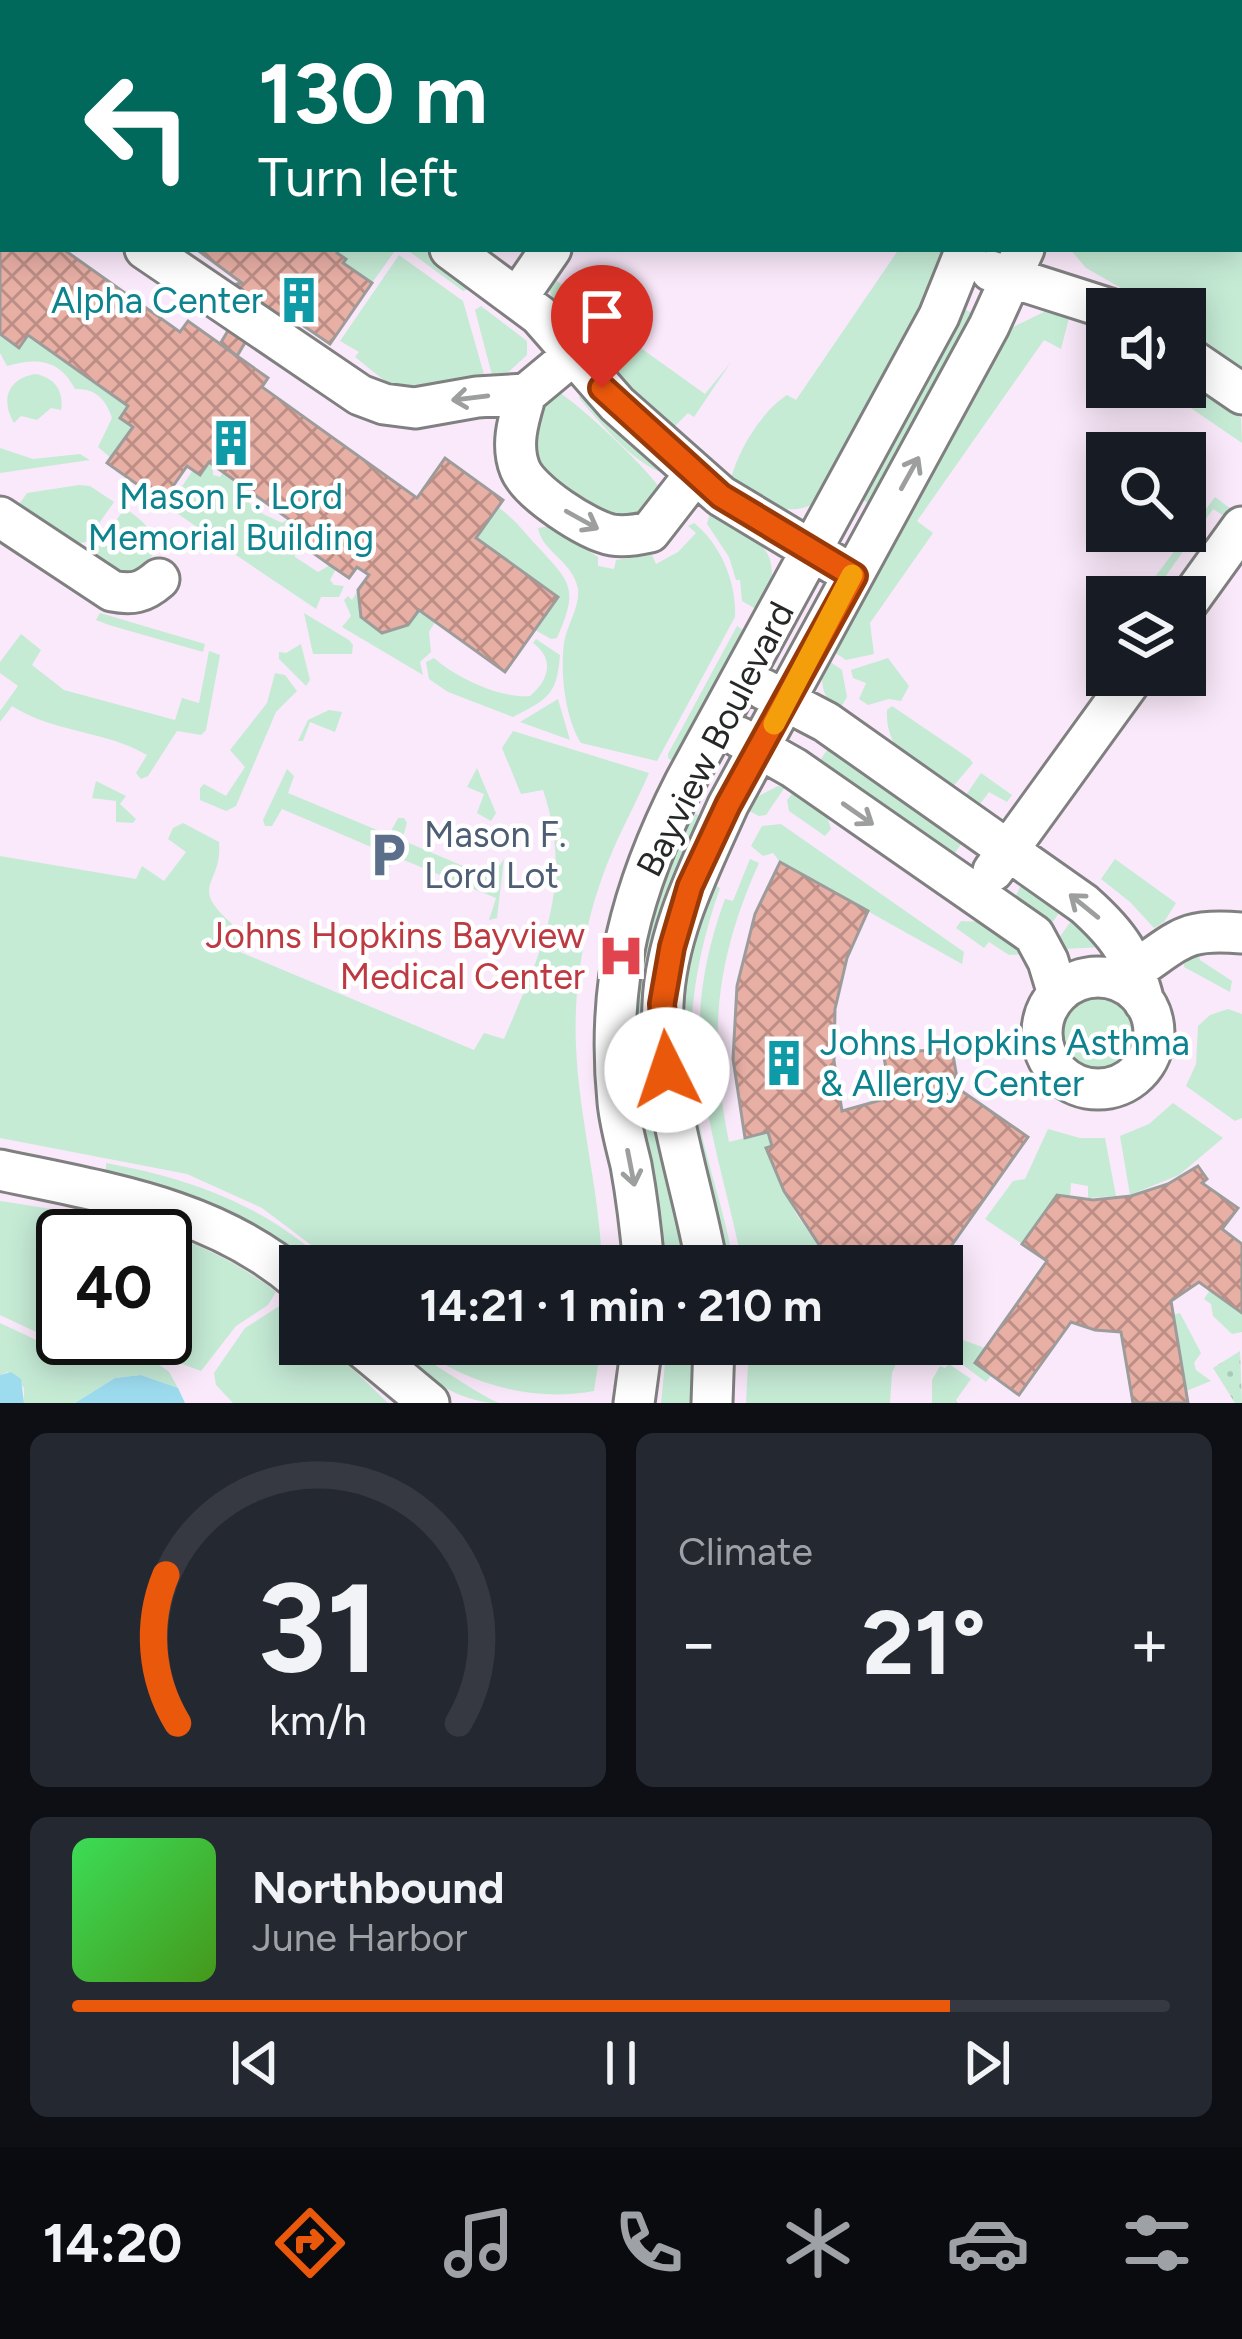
<!DOCTYPE html>
<meta charset="utf-8">
<style>
:root{--surface:#171b24;--page:#242831;--text:#f1f3f6;--muted:#9ea1a6;--line:#363941;--accent:#ea580c}
body{margin:0;font-family:Figtree,sans-serif;background:var(--page);color:var(--text);height:100vh;display:flex;flex-direction:column;font-size:45px;white-space:nowrap}
*{box-sizing:border-box;margin:0}
p{font-size:39px;color:var(--muted)}
.icon{flex:none;width:66px;height:66px;fill:none;stroke:currentColor;stroke-width:2;stroke-linecap:round;stroke-linejoin:round}
.map{position:relative;height:1403px;overflow:hidden}
.side{display:flex;flex-direction:column;gap:30px;padding:30px;background:#0d0f14;flex:1}
.side>*{flex:none}
.hud{position:absolute;left:0px;top:0px;width:1242px;height:252px;box-shadow:0 6px 30px #0003;background:#00695c;color:#fff;overflow:hidden}
.tools{position:absolute;left:1086px;top:288px;display:grid;gap:24px}
.tools a{display:grid;place-items:center;width:120px;height:120px;border-radius:0px;background:var(--surface);box-shadow:0 6px 30px #0003;font-size:60px}
.speed{position:absolute;left:36px;top:1209px;display:flex;gap:24px;font-size:60px;font-weight:700;text-align:center}
.speed>*{display:grid;place-content:center;width:156px;height:156px;border-radius:50%;background:var(--surface);box-shadow:0 6px 30px #0003;line-height:1}
.speed .limit{border:6px solid #111;border-radius:18px;background:#fff;color:#111}
.pin{position:absolute;display:grid;place-items:center;width:102px;height:102px;color:#fff;margin:-123px -51px;border-radius:50% 50% 50% 0;rotate:-45deg;box-shadow:0 0 12px #0007}
.pin .icon{rotate:45deg}
.me{position:absolute;width:132px;margin:-66px;rotate:356deg;stroke-linejoin:round;filter:drop-shadow(0 0 9px #0008)}
.turn{display:flex;align-items:center;gap:42px;height:252px;padding:0 60px;font-size:54px}
.turn .icon{width:156px;height:156px;stroke-width:2.5}
.turn b{display:block;font-size:84px;line-height:102px}
.big{font-size:90px;font-weight:700;line-height:1.1}
.side .tile{flex:1;display:flex;flex-direction:column;justify-content:center;gap:18px;min-width:0;padding:0 42px;border-radius:18px;background:var(--page)}
.side .dial{align-items:center;gap:0}
.dial svg{height:312px;overflow:visible;fill:none;stroke:var(--line);stroke-width:7;stroke-linecap:round;text-anchor:middle}
.dial text{fill:var(--text);stroke:none}
.song{display:flex;align-items:center;gap:36px}
.cover{width:144px;height:144px;border-radius:18px;background:linear-gradient(135deg,hsl(130 70% 55%),hsl(100 70% 35%))}
.played{height:12px;border-radius:6px;background:linear-gradient(90deg,var(--accent) 80%,var(--line) 80%)}
.keys{display:flex;justify-content:space-around;direction:ltr}
.heat{display:flex;justify-content:space-between;align-items:center;font-size:66px;direction:ltr}
.side .tiles{flex:1;display:grid;gap:30px;grid-template-columns:1fr 1fr}
.tile:last-child{grid-column:span 2}
.trip{position:absolute;left:279px;top:1245px;width:684px;height:120px;border-radius:0px;background:var(--surface);box-shadow:0 6px 30px #0003;font-weight:700;line-height:120px;text-align:center}
.menu{display:flex;height:192px;justify-content:space-around;align-items:center;background:#090b0e;color:var(--muted)}
.menu .icon{width:84px;height:84px}
.menu .selected{color:var(--accent)}
.menu b{font-size:54px;color:var(--text)}
.map>svg:first-child{display:block}
</style>
<div class="map">
<svg width="1242" height="1403" viewBox="0 0 1242 1403">
<defs>
<pattern id="park-dots" width="8" height="8" patternUnits="userSpaceOnUse" patternTransform="scale(3)"><rect width="8" height="8" fill="#c5ebd5"/><path d="M2 2h.1M6 6h.1" fill="none" stroke="#a9cab7" stroke-width="1.8" stroke-linecap="round"/></pattern>
<pattern id="building-cross-hatch" width="8" height="8" patternUnits="userSpaceOnUse" patternTransform="scale(3)"><rect width="8" height="8" fill="#e8afa5"/><path d="M0 0l8 8M0 8l8-8" fill="none" stroke="#bc8e86"/></pattern>
</defs>
<rect width="100%" height="100%" fill="#f9f9fa"/>
<path fill="#fae9fa" fill-rule="evenodd" d="M0 0H1242V1403H0ZM3 3H1239V249H3ZM1107 309H1185V387H1107ZM1107 453H1185V531H1107ZM1107 597H1185V675H1107ZM63 1236H165V1338H63ZM300 1266H942V1344H300Z"/>
<path fill="#c5ebd5" fill-rule="evenodd" d="M1242 34V367L1185 327V309H1158L1086 268 1070 249H1239Z
M339 249H390L394 252 372 283 343 263 337 253Z
M406 249H422L476 287 463 291Z
M899 249H949L936 283 818 501C786 522 758 499 731 479 738 450 762 411 787 395L796 400Z
M399 255 463 301 486 381 396 390 355 357 359 352 340 341Z
M569 255 554 279 578 296 575 301 705 394 731 362 694 417 688 413 673 428C627 390 570 341 547 285Z
M481 306 527 341V355L503 377 493 379 475 310Z
M966 310 974 314 875 506 858 498 955 319Z
M1048 310H1058L1069 318 1061 349 1044 340 917 521 933 533 870 623 874 654 846 660 831 650 1009 329Z
M0 334 19 347 28 335 128 406 120 418 133 427 111 458 98 447 112 418C106 399 95 388 75 389 59 358 35 358 7 366L0 353Z
M36 374C55 378 64 391 61 410L51 408 37 420 21 416 14 423C0 400 8 378 36 374Z
M1185 381 1241 418 1242 443 1160 387H1185Z
M557 391C585 409 646 467 664 493L645 515 614 521C557 485 494 464 557 391Z
M581 391 664 470 663 473C633 463 600 423 579 398Z
M0 448 33 459 80 454 90 460 0 473Z
M209 462 213 466V475L220 477 223 472 246 489C246 511 265 514 282 523L288 519 292 531 304 530 293 546 295 557 318 572 330 565 336 569 330 580 334 585 344 586 339 597H321L316 609 233 553 239 544 219 530 213 538 168 507 193 470 200 474Z
M79 485 90 486 114 502 86 542 70 545 23 512 20 503 27 493Z
M1215 497 1235 512 1227 518 1213 509 1153 594 1146 589Z
M498 507C517 521 522 530 538 547 571 583 579 588 557 638L551 639 535 630 558 597 476 538Z
M125 508C161 533 168 553 127 578L98 565 99 557 95 550Z
M710 513C762 541 788 551 761 612L742 601 740 580H736L729 557 707 524Z
M694 523C720 543 737 583 735 617L657 761 581 743C565 718 560 672 564 643 567 624 580 608 578 589 573 561 542 552 538 528L550 526 598 557V566L614 569 616 560 652 555 656 564 678 552 696 533 688 526Z
M358 590 361 617 382 633 408 625 419 610 435 622 429 632 431 652 420 662 423 675 342 627 351 616 344 600 348 596 352 600Z
M100 613 205 644 203 652 109 625 96 620Z
M304 613 349 640 353 645 352 654H313Z
M737 626 749 634 679 765 668 758V754Z
M21 634 41 650 32 665 64 690 175 720 182 698 199 703 209 651 220 655 206 730 201 735 177 731 148 776 141 779 136 773 147 755C104 730 54 733 12 706L0 722V711L18 686 0 673V662Z
M536 639 560 655C557 695 548 699 513 717L448 692 429 679 426 662 434 658C455 677 501 699 530 696 549 680 555 659 533 643Z
M301 644 310 680 306 686 279 659V652L286 653Z
M888 658 909 686 901 701 889 699 868 705 859 699 866 683 853 678 851 670Z
M826 659 842 670 847 697 840 709H834C821 692 819 679 826 659Z
M275 673 285 675 297 691 276 712 236 806 226 811 200 800V788L204 784 226 796 245 767 230 750 267 703Z
M558 699 570 740 520 722Z
M892 706 970 759 973 763 951 789C919 766 885 755 887 710Z
M329 710 342 712 335 732 310 722 303 741H298L308 720Z
M513 731 649 773C637 801 622 828 610 857 586 915 573 983 576 1046 579 1120 600 1192 602 1266H339L262 1208 187 1174 0 1138V856L136 879 142 866 164 881 186 852 168 839 173 828 183 823 219 842C223 888 184 884 238 929L233 949 474 1050 484 1033 504 1039C541 952 575 885 543 790L521 794 502 748Z
M829 747 963 841 953 856 819 762Z
M477 768 496 813 491 821 477 813 484 794 467 787Z
M287 769 294 776 288 793 389 835 398 818H404L407 823 402 840 491 878 504 859 497 918 489 920 496 898 394 856 387 873 379 874 376 867 383 852 282 809 272 826H265L263 820Z
M981 773 1012 795 1007 802 989 792 978 807 964 798Z
M96 781 126 796 120 804 136 819 133 823 116 822V801L92 798Z
M778 786 785 787 766 815 759 816 745 809 753 799Z
M795 790 826 813 831 829 825 836 789 811 787 800Z
M689 810 705 819 650 1096 691 1266H665L652 1213 630 1084 642 924Z
M781 824 964 952 962 964 780 862 773 853 763 856 751 846 762 826Z
M750 859 759 863C715 961 708 1037 729 1142L768 1132 772 1146 766 1149 796 1214 833 1266H743C714 1126 672 1043 725 899L733 901Z
M1115 859 1176 903 1164 922 1154 928 1130 902 1101 879Z
M708 882 720 888C696 956 684 1028 695 1101 704 1157 725 1210 734 1266H720L678 1068 686 960Z
M1020 887H1027L1061 910 1050 926 1015 897Z
M1073 918 1102 947 1064 949 1059 938Z
M961 921 983 922 1025 954 1009 955 989 942 984 948 956 928Z
M1198 953 1200 960 1232 981 1230 992 1184 967 1183 956Z
M1058 1035a38 38 0 1 1 76 0a38 38 0 1 1-76 0Z
M1228 1009 1242 1014V1118L1235 1121 1186 1086 1196 1064 1198 1026 1210 1015Z
M1173 1103 1223 1138 1179 1175 1130 1195 1120 1136 1149 1124Z
M1048 1129 1080 1138H1105L1116 1196 1088 1198V1186L1071 1183 1070 1197 1056 1195 1022 1244 985 1219 1013 1181 1025 1179Z
M106 1163C183 1177 254 1201 314 1252L306 1257C244 1212 181 1186 106 1174Z
M0 1201C102 1217 192 1226 276 1292L268 1305 236 1326 201 1371 177 1362 174 1355H154V1350L146 1348 144 1353 66 1346 0 1315ZM165 1236V1338H63V1236Z
M1210 1290 1242 1313V1332L1232 1334 1213 1316 1211 1304 1204 1299Z
M287 1301 300 1314V1344H327L388 1403H233L216 1385 214 1373 245 1328Z
M1180 1313 1201 1353 1194 1363 1196 1370 1211 1381 1186 1391 1173 1315Z
M0 1323 66 1354 157 1363 169 1372 178 1388 141 1375 115 1378 75 1403H24V1388L8 1372 0 1375Z
M960 1339 985 1348 975 1363 991 1376 986 1382 948 1354Z
M389 1344C411 1344 470 1391 499 1403 456 1403 420 1373 389 1344Z
M414 1344H601L594 1391C532 1403 463 1383 414 1344Z
M667 1344H696L694 1403H661Z
M749 1344H905L892 1373 890 1403H746Z
M949 1364 971 1379 956 1400 958 1403H932V1380L940 1366 945 1368Z"/>
<path fill="url(#park-dots)" d="M1240 1351 1242 1403H1235L1213 1368Z"/>
<path fill="#9ddcef" d="M11 1372 21 1379 24 1403H0V1375Z
M141 1375 178 1388 185 1403H75L115 1378Z"/>
<path fill="url(#building-cross-hatch)" stroke="#9d9c9b" stroke-width="3" d="M554 0H661L665 3H552Z
M0 190 3 249H63L180 332 188 321 268 378 262 387 417 498 445 458 503 500 476 538 558 597 505 672 419 610 408 625 382 633 361 617 358 590 369 575 357 567 349 578 330 565 296 541 304 530 209 462 200 475 187 466 162 502 107 463 133 427 120 418 128 406 28 335 19 348 0 334Z
M196 249H339L337 253 346 259 343 263 372 283 330 344 282 311 273 324 232 285 242 283Z
M244 304 261 316 237 356 220 344Z
M780 862 868 911 847 958 835 1009 834 1061 842 1111 892 1097 883 1053 952 1049 957 1078H943L1028 1137 937 1266H833L784 1191 766 1148 772 1146 768 1132 745 1138 733 1059 737 986 755 914Z
M1198 1166 1207 1179 1202 1183 1238 1208 1222 1229 1242 1244V1313L1199 1282 1171 1301 1188 1403H1133L1121 1332 1095 1330 1071 1322 1019 1395 975 1363 1047 1261 1022 1244 1057 1195 1093 1200 1131 1196 1168 1184Z"/>
<g fill="none" stroke-linecap="round" stroke-linejoin="round">
<defs>
<path id="minor" d="M88 0 94 3
M1002 0V3
M1064 0V3
M211 3 214 0
M488 3 490 0
M726 3 728 0
M1239 15H1242
M145 249 360 395 384 404 415 408 477 397 526 394 573 355
M450 249 539 315 617 404 721 496 834 564
M991 271 1110 309
M518 297 551 249
M1185 355 1242 394
M526 394C519 418 510 444 520 469 529 492 587 530 612 535 625 537 637 535 650 532L695 474
M0 517 112 591C132 595 143 593 159 579
M1185 606 1242 527
M763 689 826 722 1084 904C1120 936 1132 955 1144 1002
M739 737 794 768 1034 935 1048 961 1058 994
M993 871 1135 675
M1135 970C1181 939 1184 928 1242 933
M1042 1033a56 56 0 1 1 112 0a56 56 0 1 1-112 0Z
M0 1170C107 1193 215 1208 300 1282
M644 1266C641 1232 637 1198 631 1165 626 1144 620 1123 618 1102 606 982 631 888 685 782L939 316 966 249
M707 1266C692 1180 658 1093 663 1004 666 933 700 868 728 805L989 326 1024 249
M358 1344 429 1403
M634 1403 642 1344
M712 1403 714 1344"/>
</defs>
<use href="#minor" stroke="#808081" stroke-width="45"/>
<use href="#minor" stroke="#fff" stroke-width="39"/>
</g>
<defs><path id="oneway-shaft" d="M-6 0H5M1.5-3L5.5 0L1.5 3" fill="none" stroke-width="1.6" stroke-linecap="round" stroke-linejoin="round" transform="scale(3)"/></defs>
<g stroke="#9d9e9e">
<use href="#oneway-shaft" transform="translate(470 398) rotate(173)"/>
<use href="#oneway-shaft" transform="translate(910 473) rotate(-61)"/>
<use href="#oneway-shaft" transform="translate(582 520) rotate(29)"/>
<use href="#oneway-shaft" transform="translate(858 814) rotate(35)"/>
<use href="#oneway-shaft" transform="translate(1084 906) rotate(-141)"/>
<use href="#oneway-shaft" transform="translate(631 1168) rotate(79)"/>
</g>
<g fill="none" stroke-linecap="round" stroke-linejoin="round">
<defs>
<path id="route" d="M602 388 721 496 854 576 728 805 690 886 672 947 662 1004 667 1070"/>
</defs>
<use href="#route" stroke="#983908" stroke-width="30"/>
<use href="#route" stroke="#ea580c" stroke-width="21"/>
<path stroke="#f59e0b" stroke-width="21" d="M774 724 852 575"/>
</g>
<defs>
<symbol id="building-bare" viewBox="-9 -9 18 18"><path d="M-4-6H4V6H1V3H-1V6H-4ZM-2.5-4.3h1.7v1.8h-1.7ZM.8-4.3h1.7v1.8H.8ZM-2.5-1h1.7V.8h-1.7ZM.8-1h1.7V.8H.8Z" fill="#0f9aa8" stroke="#fff" stroke-width="2.5" paint-order="stroke"/></symbol>
<symbol id="parking-bare" viewBox="-9 -9 18 18"><path d="M-3.5-5.5H1a3.5 3.5 0 0 1 0 7H-1V5.5H-3.5ZM-1-3.4V-.6H.8a1.4 1.4 0 0 0 0-2.8Z" fill="#5c6f8a" stroke="#fff" stroke-width="2.5" paint-order="stroke"/></symbol>
<symbol id="hospital-bare" viewBox="-9 -9 18 18"><path d="M-5-5h3v3.5h4V-5h3V5h-3V1.5h-4V5h-3Z" fill="#e0444e" stroke="#fff" stroke-width="2.5" paint-order="stroke"/></symbol>
</defs>
<g fill-rule="evenodd">
<use href="#building-bare" x="266" y="267" width="66" height="66"/>
<use href="#building-bare" x="198" y="410" width="66" height="66"/>
<use href="#parking-bare" x="355" y="822" width="66" height="66"/>
<use href="#hospital-bare" x="588" y="923" width="66" height="66"/>
<use href="#building-bare" x="751" y="1030" width="66" height="66"/>
</g>
<g text-anchor="middle" dominant-baseline="central" stroke-width="9" stroke-linejoin="round" paint-order="stroke">
<g font-size="36" fill="#0d838f" stroke="#fff" text-anchor="end">
<text x="263" y="300">Alpha Center</text>
<text x="231" y="496" text-anchor="middle">Mason F. Lord<tspan x="231" dy="41">Memorial Building</tspan></text>
<text x="820" y="1042" text-anchor="start">Johns Hopkins Asthma<tspan x="820" dy="41">&amp; Allergy Center</tspan></text>
</g>
<g font-size="36" fill="#262727" stroke="#fff">
<text transform="translate(715 739) rotate(-63)">Bayview Boulevard</text>
</g>
<g font-size="36" fill="#4e5e75" stroke="#fff" text-anchor="start">
<text x="424" y="834">Mason F.<tspan x="424" dy="41">Lord Lot</tspan></text>
</g>
<g font-size="36" fill="#be3a42" stroke="#fff" text-anchor="end">
<text x="585" y="935">Johns Hopkins Bayview<tspan x="585" dy="41">Medical Center</tspan></text>
</g>
</g>
</svg>
<div class="tools">
<a><svg class="icon" aria-label="sound" viewBox="0 0 24 24"><path d="M4 9h4l5-4v14l-5-4H4zM17 9q2 3 0 6"/></svg></a>
<a><svg class="icon" aria-label="search" viewBox="0 0 24 24"><circle cx="10" cy="10" r="6"/><path d="M15 15l6 6"/></svg></a>
<a><svg class="icon" aria-label="layers" viewBox="0 0 24 24"><path d="M12 4l9 5-9 5-9-5zM3 14l9 5 9-5"/></svg></a>
</div>
<div class="speed"><div class="limit">40</div></div>
<div class="pin" style="left:602px;top:388px;background:#d93025"><svg class="icon" aria-label="arrive" viewBox="0 0 24 24"><path d="M6 21V4h12l-3 4 3 4H6"/></svg></div>
<svg class="me" style="left:667px;top:1070px" viewBox="-20 -20 40 40"><circle r="19" fill="#fff"/><path d="M0-13L10 11 0 6-10 11z" fill="#ea580c"/></svg>
<div class="trip">14:21 · 1 min · 210 m</div>
<div class="hud">
<div class="turn"><svg class="icon" aria-label="left" viewBox="0 0 24 24"><path d="M17 20v-9H6M10 6l-5 5 5 5"/></svg><div><b>130 m</b>Turn left</div></div>
</div>
</div>
<section class="side">
<div class="tiles">
<div class="tile dial"><svg viewBox="0 0 100 80">
<path d="M14 69A42 42 0 1 1 86 69"/>
<path d="M14 69A42 42 0 0 1 11 31" stroke="#ea580c"/>
<text x="50" y="56" font-size="32" font-weight="700">31</text>
<text x="50" y="72" font-size="11">km/h</text>
</svg></div>
<div class="tile"><p>Climate</p>
<div class="heat"><a>−</a><b class="big">21°</b><a>+</a></div>
</div>
<div class="tile">
<div class="song"><i class="cover"></i><div><b>Northbound</b><p>June Harbor</p></div></div>
<div class="played"></div>
<div class="keys"><svg class="icon" aria-label="previous" viewBox="0 0 24 24"><path d="M18 5L8 12l10 7zM5 5v14"/></svg><svg class="icon" aria-label="pause" viewBox="0 0 24 24"><path d="M8 5v14M16 5v14"/></svg><svg class="icon" aria-label="next" viewBox="0 0 24 24"><path d="M6 5l10 7-10 7zM19 5v14"/></svg></div>
</div>
</div>
</section>
<nav class="menu">
<b>14:20</b>
<svg class="icon selected" aria-label="directions" viewBox="0 0 24 24"><path d="M12 3l9 9-9 9-9-9zM9 14v-3h6M13 9l2 2-2 2"/></svg>
<svg class="icon" aria-label="music" viewBox="0 0 24 24"><path d="M9 18V5l10-2v13"/><circle cx="6" cy="18" r="3"/><circle cx="16" cy="16" r="3"/></svg>
<svg class="icon" aria-label="phone" viewBox="0 0 24 24"><path d="M5 4h4l2 5-3 2q2 4 5 5l2-3 5 2v4C11 20 4 13 5 4z"/></svg>
<svg class="icon" aria-label="climate" viewBox="0 0 24 24"><path d="M12 3v18M4 7l16 10M4 17L20 7"/></svg>
<svg class="icon" aria-label="car" viewBox="0 0 24 24"><path d="M5 17H2v-5l4-1 3-4h7l3 4 3 1v5h-3M9 17h6M6 11h13"/><circle cx="7" cy="17" r="2"/><circle cx="17" cy="17" r="2"/></svg>
<svg class="icon" aria-label="filters" viewBox="0 0 24 24"><path d="M4 7h16M4 17h16"/><circle cx="9" cy="7" r="2"/><circle cx="15" cy="17" r="2"/></svg>
</nav>
